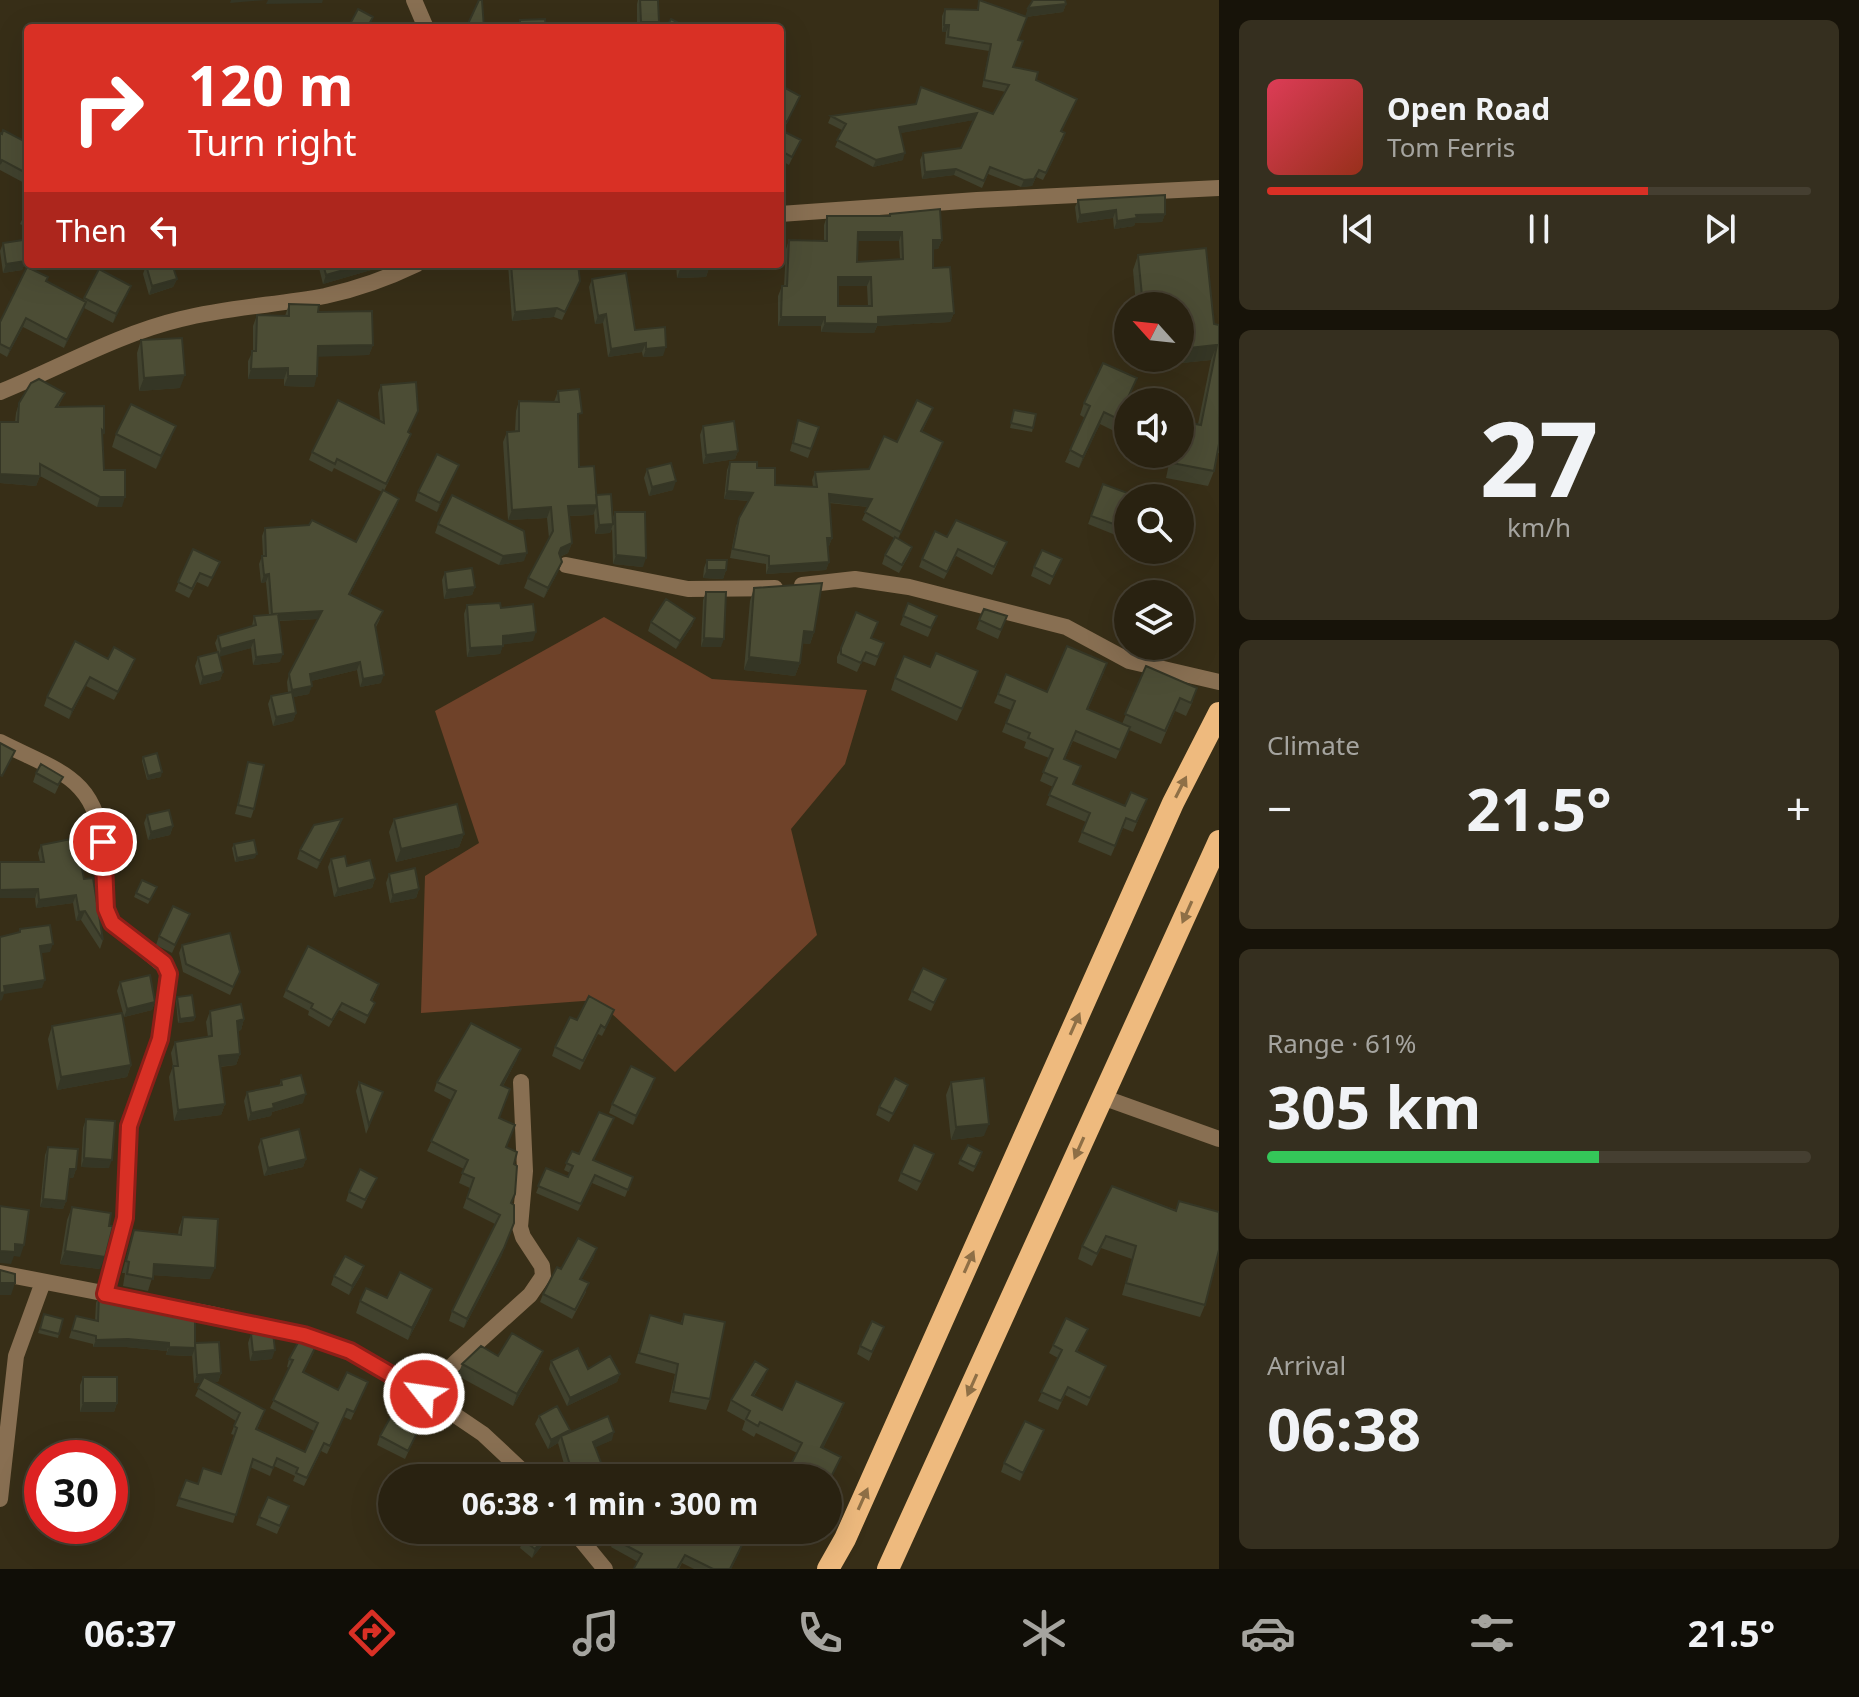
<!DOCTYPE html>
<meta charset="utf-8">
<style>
:root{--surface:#292211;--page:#352f1f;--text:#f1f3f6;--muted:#a5a49f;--line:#453f31;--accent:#d93025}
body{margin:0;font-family:"Noto Sans",sans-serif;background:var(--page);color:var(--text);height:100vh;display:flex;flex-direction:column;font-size:30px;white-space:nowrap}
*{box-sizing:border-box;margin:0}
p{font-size:26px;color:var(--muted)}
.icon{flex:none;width:44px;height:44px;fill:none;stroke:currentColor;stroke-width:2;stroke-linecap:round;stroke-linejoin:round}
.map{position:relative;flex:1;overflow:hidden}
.details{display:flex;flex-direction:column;gap:20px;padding:20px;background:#171309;width:640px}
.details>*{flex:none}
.hud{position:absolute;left:24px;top:24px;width:760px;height:244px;border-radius:8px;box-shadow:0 8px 32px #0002,0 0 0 2px var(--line);background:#d93025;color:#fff;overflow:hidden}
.needle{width:52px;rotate:297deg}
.buttons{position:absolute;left:1114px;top:292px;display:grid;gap:16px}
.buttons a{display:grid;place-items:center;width:80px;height:80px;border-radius:50%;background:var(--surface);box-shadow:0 8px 32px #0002,0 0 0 2px var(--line);font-size:40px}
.speed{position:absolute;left:24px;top:1440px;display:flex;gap:16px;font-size:40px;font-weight:700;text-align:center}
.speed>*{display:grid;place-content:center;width:104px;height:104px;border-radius:50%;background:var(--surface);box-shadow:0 8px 32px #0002,0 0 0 2px var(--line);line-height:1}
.speed .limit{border:12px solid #d22;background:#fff;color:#111}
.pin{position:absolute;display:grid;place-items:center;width:68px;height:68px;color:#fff;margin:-34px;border:4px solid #fff;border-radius:50%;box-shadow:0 2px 8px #0007}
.me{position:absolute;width:88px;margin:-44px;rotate:300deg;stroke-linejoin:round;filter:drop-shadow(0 0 6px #0008)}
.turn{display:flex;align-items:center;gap:28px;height:168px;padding:0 32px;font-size:36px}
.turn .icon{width:104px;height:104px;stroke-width:2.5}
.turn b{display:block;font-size:56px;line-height:68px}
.then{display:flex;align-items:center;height:76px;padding:0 32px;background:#0003;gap:16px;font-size:30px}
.big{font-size:60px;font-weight:700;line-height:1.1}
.details .card{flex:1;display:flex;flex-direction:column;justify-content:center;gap:12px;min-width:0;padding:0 28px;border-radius:12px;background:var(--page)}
.details .dial{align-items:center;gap:0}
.dial b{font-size:104px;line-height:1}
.song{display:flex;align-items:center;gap:24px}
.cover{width:96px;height:96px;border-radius:12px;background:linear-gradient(135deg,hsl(350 70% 55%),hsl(10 70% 35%))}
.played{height:8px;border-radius:4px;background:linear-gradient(90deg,var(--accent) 70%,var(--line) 70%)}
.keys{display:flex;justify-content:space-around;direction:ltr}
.heat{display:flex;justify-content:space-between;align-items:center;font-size:44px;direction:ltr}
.charge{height:12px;border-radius:6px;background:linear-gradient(90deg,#34c759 61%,var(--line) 0)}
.trip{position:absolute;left:378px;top:1464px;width:464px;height:80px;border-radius:40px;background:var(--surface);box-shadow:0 8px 32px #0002,0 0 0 2px var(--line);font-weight:700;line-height:80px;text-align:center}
.tab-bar{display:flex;height:128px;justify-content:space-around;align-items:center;background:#100e07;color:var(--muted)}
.tab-bar .icon{width:56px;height:56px}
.tab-bar .active{color:var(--accent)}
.tab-bar b{font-size:36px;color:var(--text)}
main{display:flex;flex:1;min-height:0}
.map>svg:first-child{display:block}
</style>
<main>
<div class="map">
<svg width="1219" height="1569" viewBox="0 0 1219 1569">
<rect width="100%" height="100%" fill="#372e17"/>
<path fill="#6f4229" d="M604 617 712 679 867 690 845 764 791 829 817 935 675 1072 597 1000 421 1013 425 876 479 843 435 711Z"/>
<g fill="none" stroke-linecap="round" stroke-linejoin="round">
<path stroke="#886f52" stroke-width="16" d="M414 0 426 28
M780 214 977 200 1219 188
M0 392C59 368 118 334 181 319 228 307 277 305 325 296 357 289 388 278 417 264
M566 565 688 589 775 588
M802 585 855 579 909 587 1066 627 1129 661 1219 682
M0 742C61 773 98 777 104 855 106 875 102 898 108 916L112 923 168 969 160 1039 129 1126 125 1218 105 1294
M1102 1097 1219 1139
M0 1273 211 1314 304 1335 350 1351 424 1394 483 1434 530 1478
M424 1394 457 1361 530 1295 543 1276 542 1266 523 1237 520 1227 525 1171 521 1082
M0 1499 16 1356 43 1282
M573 1530 605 1569"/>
<path stroke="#eeba7e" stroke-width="22" d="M828 1569 845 1539 1173 803 1219 713
M888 1569 1219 841"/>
</g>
<path fill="#41422e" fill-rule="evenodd" d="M638 0H658L659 22 656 28H637V4Z
M979 0 1026 16 1028 8 1066 4 1063 12 1026 17 1018 40 1013 67 1036 80 1077 99 1062 131 1065 133 1063 140 1043 180 1036 177 1032 186 1021 187 988 174 982 188 954 175 922 179 920 160 923 153 961 148 973 120 900 133 903 160 873 167 835 147 842 130 828 123 831 116 993 114 1006 92 982 87 989 51 945 44 946 32H942V16L945 9 977 10Z
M780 85 800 96 783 131 780 129Z
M0 133 28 143V185L0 170Z
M780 135 801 140 789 165 780 160Z
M1078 200 1165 214 1162 222 1135 223 1134 226 1114 229 1113 218 1077 223 1075 207Z
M28 207V228L20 224Z
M890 214 942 240 938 249H933V268L954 313 950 322 877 326 874 333 821 332V326H778V296L782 286H784L786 249 789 240 824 241V225L827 216H889ZM857 241H899L900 259 857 262ZM838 286H867L868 306H838Z
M3 243 26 261 22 270 3 273 0 251Z
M1138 255 1214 324 1219 325V453H1217L1214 471 1208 486 1166 478 1171 454H1180L1198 424 1211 360 1142 367 1141 358H1180V306H1136L1133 270Z
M318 264H373L371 270 323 284Z
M508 264H578L580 281 562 320 554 317 512 321Z
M676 264H709V268L706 277 677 278Z
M146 265 177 279 173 287 149 295 143 274Z
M99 269 131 286 113 323 84 308 64 348 23 327 7 357 0 353V322L46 281 83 301Z
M592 279 635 330 663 356 643 357 642 352 608 357 603 323 595 324 589 287Z
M289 304 318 312 373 345 369 355 318 356 314 387 284 386V379H248V361L253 351V326L257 315 285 316Z
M141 340 180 388 139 391 137 353Z
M381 385 418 411 408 432V442L384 491 399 499 396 507 350 594 380 619 376 627 381 683 360 687 357 670 311 681 309 694 293 697 296 713 293 721 273 726 268 704 271 696 288 692 287 682 289 674 318 619 279 621 280 662 253 665 251 648 219 656 223 672 220 680 200 685 195 666 198 657 218 653 215 643 218 636 252 626 254 616 269 615 266 582 261 583 259 564 262 556H263L262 536 265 528 356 542 382 492 334 468 332 472 309 460 312 452 380 421 378 393Z
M1132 390 1114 431 1100 424 1079 468 1065 462 1085 418 1080 415 1084 403Z
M558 391 578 423 579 467 596 496 613 517 615 512 643 567 613 564 612 529 610 533 595 534 594 513 593 515 569 516 572 543 568 553 560 557 562 562 558 572 544 598 524 588 528 578 549 538 547 518 508 520 503 442 507 432 515 431 516 411 519 401 554 402Z
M65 393 58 407 104 432 102 438 104 470 122 507H97L40 476 36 486 0 483V422H15L16 413 19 403Z
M933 408 922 432 943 442 898 539 912 547 909 555 899 573 882 564 885 555 894 538 862 520 868 507 829 503 832 538 829 546H828L829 562 826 570 766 574V564L730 558 736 526 748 501 724 499 727 470 730 462 757 468 775 485 813 487 812 480 815 472 869 469Z
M1014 410 1033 428 1032 432 1010 428Z
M798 420 819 427 808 458 790 451Z
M703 426 738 451 735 459 703 464 700 435Z
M116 434 171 439 156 469 112 447Z
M459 465 437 512 415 501 418 492Z
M647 469 673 490 649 496 644 478Z
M1103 484 1128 510 1118 536 1088 524Z
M438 524 524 561 499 565 435 533Z
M947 537 1007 542 992 575 956 556 944 579 919 567 922 559Z
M193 549 216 571 208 587 197 582 189 598 175 591Z
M1062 559 1050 585 1031 576 1034 567Z
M707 560 726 570 723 579 703 578 704 568Z
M445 572 475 587 472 595 444 599 442 580Z
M754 588 814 632 810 644 802 643 800 663 795 676 744 670 750 601Z
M706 592 721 647H701L703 600Z
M908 603 937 616 928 637 900 625Z
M467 605 501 608 533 641 503 644 500 654 467 657 464 614Z
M984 609 1007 616 998 639 976 629Z
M695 618 692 626 676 649 648 631 651 622Z
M872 638 884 643 875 666 862 661 857 672 837 663V657L841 648Z
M108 659 132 667 114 700 86 686 69 719 44 706 47 697Z
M1146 666 1193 701 1186 716 1175 711 1161 744 1129 730 1116 759 1073 741 1065 759 1074 784 1125 806 1147 799 1133 832 1123 828 1111 856 1078 842 1086 822 1046 805 1053 787 1040 781 1049 758 1024 748 1026 742 1002 732 1011 710 994 703 1006 674 1047 692 1104 672 1088 709 1122 724Z
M930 667 974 683 957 721 891 690 895 678Z
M143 757 161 777 147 780 142 761Z
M248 762 254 809 251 818 235 814Z
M36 773 63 777 55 794 33 782Z
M147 815 173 826 170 835 148 840 144 823Z
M394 819 464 834 459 847 396 862 389 832Z
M339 828 317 869 297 859 300 850Z
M234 844 255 858 235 862 232 848Z
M41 845 84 879 103 940 100 949 81 920 76 921 73 903 36 908 35 898 40 862 38 853Z
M331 859 375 879 372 888 334 897 328 867Z
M389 874 419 889 416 898 390 903 386 883Z
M142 880 155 891 148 904 134 897Z
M190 914 172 953 156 945 159 936Z
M182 945 240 972 230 995 183 972 179 953Z
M946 979 931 1011 908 1000 912 991Z
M120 982 155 1002 152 1010 124 1017 117 991Z
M286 990 376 992 372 1001 375 1003 365 1024 339 1010 329 1027 308 1015 309 1011 283 997Z
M177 997 195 1017 194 1021 178 1023 176 1001Z
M210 1011 244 1019 241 1030 238 1031 240 1054 236 1065 220 1067 225 1104 221 1115 174 1121 169 1077 173 1066 171 1053 175 1042 208 1037 206 1022Z
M611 1018 602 1036 598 1034 580 1070 552 1056 555 1047 577 1020Z
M52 1026 131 1065 127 1077 57 1090 48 1039Z
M517 1059 503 1086 499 1118 506 1148 514 1164 511 1204 514 1223 501 1257 464 1328 449 1321 452 1311 495 1224 463 1208 470 1188 459 1183 464 1169 427 1151 451 1100 434 1091 437 1082Z
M281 1080 303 1103 272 1112 271 1116 248 1121 244 1101 247 1092 279 1086Z
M359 1082 383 1092 366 1134 356 1091Z
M951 1082 984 1136 951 1140 946 1095Z
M652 1087 633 1125 609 1113 612 1104Z
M905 1094 889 1122 876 1115 879 1107Z
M614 1118 594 1160 633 1177 625 1197 592 1183 578 1211 536 1193 546 1168 568 1177 570 1173 564 1170 572 1151 579 1154Z
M86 1119 109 1168 81 1167 83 1128Z
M261 1139 306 1159 303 1167 264 1176 258 1147Z
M48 1147 76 1169 73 1178H69L66 1201 63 1209 40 1207 45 1155Z
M981 1157 973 1172 958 1164 960 1160Z
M931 1163 917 1191 898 1181 901 1173Z
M377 1178 362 1209 346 1201 349 1192Z
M1112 1186 1176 1210 1179 1201 1205 1305 1200 1317 1122 1295 1132 1259 1101 1248 1092 1266 1078 1259 1082 1246Z
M72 1207 100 1269 60 1264 67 1220Z
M183 1217 210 1279 153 1275 148 1291 123 1286 125 1273H122L134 1230 178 1234 179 1228Z
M594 1257 581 1280 586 1292 572 1319 540 1302 543 1294 561 1269Z
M364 1266 361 1275 349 1295 331 1285 334 1276Z
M99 1295 159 1311 221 1373 218 1382H214L262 1418 257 1430 305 1452 314 1431 270 1408 289 1368 287 1367 289 1359 314 1352 304 1372 338 1390 368 1382 351 1420 344 1417 327 1454 321 1451 304 1486 293 1481 295 1476 274 1466 270 1476 250 1467 233 1523 176 1506 186 1480 197 1484 221 1474 234 1435 231 1434 236 1421 195 1396 201 1383H194L192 1354V1356L166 1355 167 1351 126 1347H93V1344L69 1338 76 1316 95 1321 96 1303Z
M387 1298 428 1302 408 1340 356 1313 360 1301Z
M44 1314 63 1319 58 1338 38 1333Z
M684 1314 710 1399 706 1410 669 1402 675 1374 635 1363 650 1315 680 1324Z
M884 1327 869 1361 857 1354 860 1346Z
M1088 1329 1077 1352 1103 1374 1087 1406 1065 1395 1058 1410 1038 1401 1058 1358 1049 1353 1053 1345Z
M251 1334 272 1359 250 1361 248 1343Z
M543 1351 538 1363 513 1406 458 1376 462 1364 498 1356Z
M551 1361 620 1374 617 1382 567 1406 549 1369Z
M83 1377 117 1403 114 1412H80V1385Z
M764 1379 754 1396 782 1410 844 1403 840 1414 823 1448 837 1468 797 1453 756 1433 754 1437 742 1430 745 1421 727 1411 731 1400Z
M539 1416 570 1430 569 1433 612 1440 595 1447 607 1478H568L558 1443 548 1449 535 1424Z
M422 1423 405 1459 377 1445 380 1436Z
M1044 1430 1020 1481 1001 1472 1004 1463Z
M289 1506 277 1534 256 1525 259 1517Z
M531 1530H552L549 1537 532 1558 520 1548 523 1540Z
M598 1530H692L714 1542 740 1551 731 1569H694L682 1563 679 1569H634L638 1562 611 1547 613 1542Z
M792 1530H806L803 1535Z"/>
<path fill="#353625" d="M231 0H266L230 3Z
M268 0H323L322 3 266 4Z
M1066 4 1063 12 1025 17 1028 8Z
M641 22H659L656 28H639Z
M944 25H949L946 32H942Z
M977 113 974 120 896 134 899 127Z
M905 153 903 160 873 167 876 160Z
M956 169 954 175 922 179 925 172Z
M1039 170 1032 186 1021 187 1024 180Z
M1116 210 1113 218 1077 223 1080 215Z
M1165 214 1162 222 1135 223 1134 226 1114 229 1117 221 1136 215Z
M858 232H902L899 241H854Z
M933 240H942L938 249 929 250Z
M26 261 22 270 3 273 6 264Z
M365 264H373L371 270 323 284 326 275Z
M709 268 706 277 677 278 680 269Z
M838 277H871L867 286H835Z
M177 279 173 287 149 295 152 286Z
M131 286 128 294 113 323 116 314Z
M86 302 84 310 64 348 67 340Z
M557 308 554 317 512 321 515 312Z
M954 313 950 322 877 326 874 333 821 332 825 323 878 317Z
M606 314 603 323 595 324 598 316Z
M781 317H825L821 326H778Z
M26 318 23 327 7 357 10 349Z
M646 343 642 352 608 357 611 349Z
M373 345 369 355 314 357 318 346Z
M1217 345 1211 360 1142 367 1145 358H1180V349Z
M666 347 663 356 643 357 646 349Z
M288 368 284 379H248L251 369Z
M185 375 180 388 139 391 144 378Z
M288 376H317L314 387 284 386Z
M1104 412 1100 424 1079 468 1083 457Z
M176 426 171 439 156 469 161 456Z
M943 442 940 451 898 540 901 532Z
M738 451 735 459 703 464 706 455Z
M459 465 456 473 437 512 440 503Z
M0 474 40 476 36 486 0 483Z
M676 481 673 490 649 496 652 487Z
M727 491 753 493 750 501 724 499Z
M829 494 872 499 869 507 826 502Z
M100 497H125L122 507H97Z
M399 499 396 507 346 601 349 594Z
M597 505 593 515 565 516 568 506Z
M551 507 547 518 508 520 512 510Z
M613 524 610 533 595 534 599 525Z
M827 538H832L829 546H824Z
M572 543 568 553 557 558 561 548Z
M527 553 524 561 499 565 503 556Z
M616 555 646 558 643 567 613 564Z
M562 562 558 572 544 598 548 588Z
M829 562 826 570 766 574 769 566Z
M707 570H726L723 579 703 578Z
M269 574 266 582 261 583 264 575Z
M475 587 472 595 444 599 447 590Z
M322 611 319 619 270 621 272 614Z
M695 618 692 626 676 649 680 641Z
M804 631 814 632 810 644 799 643Z
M536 632 533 641 500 645 503 636Z
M704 638 724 639 721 647H701Z
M254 640 251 648 219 657 221 649Z
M503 646 500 654 467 657 470 648Z
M283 654 280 662 253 665 256 657Z
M749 657 800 663 795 676 744 670Z
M135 659 132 667 114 700 118 692Z
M360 662 357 670 307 682 310 674Z
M223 672 220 680 200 685 203 677Z
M384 675 381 683 360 687 363 679Z
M90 677 86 686 69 719 72 710Z
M312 686 309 694 289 698 292 690Z
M296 713 293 721 273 726 276 717Z
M162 772 161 777 147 780 148 776Z
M342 819 339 828 317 869 320 861Z
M173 826 170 835 148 840 151 832Z
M464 834 459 847 396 862 401 849Z
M257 854 255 858 235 862 237 858Z
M117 859 130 860 129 864 116 863Z
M375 879 372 888 334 897 338 889Z
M38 889 35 898H0V890Z
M419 889 416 898 390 903 393 895Z
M76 895 73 903 36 908 39 900Z
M85 911 81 920 76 921 79 912Z
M53 944 50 952 37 954 40 946Z
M45 980 42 988 4 994 2 1000 0 1001V993L4 986Z
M155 1002 152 1010 124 1017 127 1009Z
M195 1017 194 1021 178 1023 180 1019Z
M244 1019 241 1030 233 1032 237 1021Z
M521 1049 517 1059 498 1095 501 1085Z
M240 1054 236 1065 215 1067 219 1056Z
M131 1065 127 1077 57 1090 61 1077Z
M655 1078 652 1087 633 1125 636 1116Z
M908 1085 905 1094 889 1122 893 1114Z
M306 1094 303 1103 272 1112 271 1116 248 1121 251 1113 273 1104Z
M225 1104 221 1115 174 1121 178 1110Z
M989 1124 984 1136 951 1140 956 1127Z
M84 1158 112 1160 109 1168 81 1167Z
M306 1159 303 1167 264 1176 268 1168Z
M70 1169H76L73 1178H67Z
M43 1199 66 1201 63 1209 40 1207Z
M15 1244 24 1245 20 1257 14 1256 11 1264 0 1263V1251Z
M504 1248 501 1257 464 1328 467 1319Z
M597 1248 594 1257 577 1288 580 1279Z
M65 1251 105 1257 100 1269 60 1264Z
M154 1264 215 1268 210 1279 150 1275Z
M364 1266 361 1275 349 1295 352 1286Z
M0 1283H15L11 1295H0Z
M432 1289 428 1302 408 1340 412 1328Z
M128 1339 169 1343 167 1351 126 1347H93L96 1340Z
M169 1347 195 1348 192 1356 166 1355Z
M275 1350 272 1359 250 1361 253 1352Z
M543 1351 538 1363 513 1406 517 1394Z
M768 1369 764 1379 748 1405 752 1395Z
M221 1373 218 1382 194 1383 197 1375Z
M620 1374 617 1382 567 1406 570 1398Z
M83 1403H117L114 1412H80Z
M844 1403 840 1414 818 1458 821 1447Z
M570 1430 567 1439 561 1436 558 1443 548 1449 551 1440Z
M1044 1430 1041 1439 1020 1481 1023 1473Z
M614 1432 612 1440 590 1450 593 1442Z
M551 1530 549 1537 532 1558 535 1549Z"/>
<path fill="#4c4d35" stroke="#353625" stroke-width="2" fill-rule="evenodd" d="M479 0H482L484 28H466Z
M640 0H658L659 22H641Z
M979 0 1027 17 1018 40 1023 41 1013 67 1038 72 1036 80 1077 99 1061 131 1065 133 1046 173 1039 170 1034 179 1024 180 990 167 984 181 956 169 925 172 923 153 961 148 977 113 899 127 905 153 876 160 837 140 846 124 831 116 916 104 921 87 993 114 1009 85 984 80 991 44 948 37 949 25H944L945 9 978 10Z
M1033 0H1065L1066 4 1028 8Z
M358 9 373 17 367 28H349V26Z
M545 19 546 28H520V20Z
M671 19 688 28H666Z
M263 23V28H236V24Z
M780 85 800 96 787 122 780 119Z
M3 130 28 143V174L2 160 0 164V133L2 134Z
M783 131 801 140 792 157 780 150V135Z
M1165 195V214L1136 215 1137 218 1117 221 1116 210 1080 215 1078 200Z
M28 207V217L24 215Z
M940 209 942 240H933V268L950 267 954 313 878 317V324L825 323V317H781L782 286H787L789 240 827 241V216H890V214ZM858 232H902L903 259 857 262ZM838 277H871L872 306H838Z
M23 240 26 261 6 264 3 243Z
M1206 248 1214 324 1219 325V444L1214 471 1172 463 1174 454H1180V421L1201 425 1217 345 1180 349V306H1143L1138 255Z
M151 264H172L177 279 152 286 146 265Z
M323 264H365L326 275Z
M511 264H578L580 281 565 312 557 308 515 312Z
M680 264H709V268L680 269Z
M27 267 48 277 46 281 86 302 67 340 26 318 10 349 0 344V322Z
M99 269 131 286 116 314 84 298Z
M626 273 635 330 665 327 666 347 646 349V343L611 349 606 314 598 316 592 279Z
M289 304 319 305 318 312 372 311 373 345 318 346 317 376H288V368L251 369 252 351H256L257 315 289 316Z
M182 338 185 375 144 378 141 340Z
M1103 363 1137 378 1118 419 1104 412 1083 457 1070 450 1090 406 1084 403Z
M39 379 65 393 56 407 104 406V432L102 430 104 470H125V497H100L40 464V476L0 474V422H18L19 403 31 383Z
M416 382 418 411 408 432 411 434 386 484 337 459 335 464 312 452 338 400 384 423 381 385Z
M579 389 582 413 578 414 579 467 594 466 597 505 568 506 572 543 561 548 559 553 562 562 548 588 528 578 553 531 551 507 512 510 507 432 519 431V401L559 402 558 391Z
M917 400 933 408 921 431 943 442 901 532 865 512 872 499 829 494 832 538H827L829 562 769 566V556L733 549 739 518 753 493 727 491 730 462H757V468H775V485L817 487 815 472 869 469 884 436 897 442Z
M131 404 176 426 161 456 116 434Z
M1014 410 1036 414 1033 428 1011 423Z
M798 420 819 427 811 449 793 443Z
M734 421 738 451 706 455 703 426Z
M437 454 459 465 440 503 418 492Z
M671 463 676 481 652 487 647 469Z
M1103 484 1133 495 1132 498H1128V510L1122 527 1091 516Z
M383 490 399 499 349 594 383 611 375 625 384 675 363 679 360 662 310 674 312 686 292 690 289 674 322 611 272 614 269 574 264 575 262 556H266L265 528 309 525 312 520 356 542Z
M611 494 613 524 599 525 596 495Z
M452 495 524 531 527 553 503 556 438 524Z
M615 512H645L646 558 616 555Z
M956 520 1007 542 994 567 958 549 947 572 922 559 935 531 947 537Z
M895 537 912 547 902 565 885 555Z
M193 549 220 562 212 578 200 573 192 589 178 582Z
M1042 550 1062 559 1053 577 1034 567Z
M707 560H727L726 570H707Z
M472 568 475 587 447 590 445 572Z
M822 583 814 632 804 631 800 663 749 657 754 588Z
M706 592H726L724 639 704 638Z
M666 599 695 618 680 641 651 622Z
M500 603 501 608 533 604 536 632 503 636V646L470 648 467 605Z
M908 603 937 616 931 628 903 616Z
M984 609 1007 616 1001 630 979 620Z
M856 612 878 622 871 638 884 643 878 657 866 652 861 663 841 654V648Z
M278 614 283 654 256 657 254 640 221 649 218 636 256 625 254 616Z
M75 641 108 659 114 647 135 659 118 692 90 677 72 710 47 697Z
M1067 646 1107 663 1087 709 1130 727 1120 750 1076 731 1064 759 1081 766 1073 784 1125 806 1131 792 1147 799 1136 822 1126 818 1115 846 1082 832 1090 813 1049 795 1057 778 1043 772 1053 749 1028 738 1030 733 1006 723 1015 701 998 694 1006 674 1047 692Z
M218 652 223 672 203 677 198 657Z
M936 653 978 671 962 709 895 678 904 656 930 667Z
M1146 666 1197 688 1191 703 1180 698 1165 731 1125 714Z
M292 692 296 713 276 717 271 696Z
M0 743 15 751 2 776 0 775Z
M157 753 162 772 148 776 143 757Z
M248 762 264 765 254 809 238 805Z
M41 764 63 777 58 785 36 773Z
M457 804 464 834 401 849 394 819Z
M169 810 173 826 151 832 147 815Z
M342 819 320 861 300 850 314 825Z
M76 838 84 879 93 878 103 940 85 911 79 912 76 895 39 900 38 889 0 890V862H44L41 845Z
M254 840 257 854 237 858 234 844Z
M117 841 132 842 130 860 117 859Z
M345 856 347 866 370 860 375 879 338 889 331 859Z
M415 868 419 889 393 895 389 874Z
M142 880 157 887 150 900 136 893Z
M173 906 190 914 175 945 159 936Z
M50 925 53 944 40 946 45 980 4 986 5 992 0 993V937L20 932V929Z
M230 933 240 972 233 987 186 964 182 945Z
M308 946 379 984 371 1000 375 1003 368 1016 342 1003 332 1020 311 1008 313 1004 286 990Z
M923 968 946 979 934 1003 912 991Z
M150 975 155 1002 127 1009 120 982Z
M192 995 195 1017 180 1019 177 997Z
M589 996 614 1010 605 1028 601 1025 583 1061 555 1047 570 1017 577 1020Z
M241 1004 244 1019 237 1021 240 1054 219 1056 225 1104 178 1110 173 1066H178L175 1042 212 1036 210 1011Z
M122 1013 131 1065 61 1077 52 1026Z
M471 1023 521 1049 501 1085 510 1089 499 1118 515 1125 506 1147 517 1152 514 1164 517 1166 515 1194 511 1203 514 1205V1223L504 1248 467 1319 452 1311 500 1215 467 1198 474 1178 462 1173 468 1160 431 1141 456 1091 437 1082Z
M631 1066 655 1078 636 1116 612 1104Z
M301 1075 306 1094 273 1104 274 1108 251 1113 247 1092 282 1085 281 1080Z
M895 1078 908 1085 893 1114 879 1107Z
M984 1078 989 1124 956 1127 951 1082Z
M359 1082 383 1092 369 1125Z
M599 1112 614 1118 593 1160 633 1177 628 1190 595 1175 581 1204 538 1186 546 1168 568 1177 573 1166 566 1163 572 1151 579 1154Z
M86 1119 115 1121 112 1160 84 1158Z
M299 1129 306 1159 268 1168 261 1139Z
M914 1145 934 1154 921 1182 901 1173Z
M968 1145 982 1152 975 1167 960 1160Z
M48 1147 78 1149 76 1169H70L66 1201 43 1199Z
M360 1169 377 1178 365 1200 349 1192Z
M1112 1186 1176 1211 1179 1201 1219 1212V1250L1205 1305 1126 1283 1136 1246 1106 1236 1097 1254 1082 1246Z
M0 1206 29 1210 24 1245 15 1244V1252L0 1251Z
M72 1207 111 1213 109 1226H113L105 1257 65 1251Z
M183 1217 218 1219 215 1268 154 1264 153 1279 127 1274 129 1262 126 1261 134 1230 181 1235Z
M578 1238 597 1248 580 1279 589 1283 575 1310 543 1294 557 1267 561 1269Z
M345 1256 364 1266 352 1286 334 1276Z
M0 1270 15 1274V1283H0Z
M400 1272 432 1289 412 1328 360 1301 366 1288 387 1298Z
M99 1295 160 1307 159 1311 195 1314V1348L169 1347V1343L128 1339 96 1340V1336L72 1330 76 1316 98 1321Z
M44 1314 63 1319 59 1334 40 1329Z
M684 1314 725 1322 710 1399 673 1392 678 1364 639 1353 650 1315 682 1324Z
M1066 1318 1088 1329 1076 1351 1106 1366 1090 1398 1068 1387 1061 1401 1041 1392 1062 1350 1053 1345Z
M872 1321 884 1327 872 1352 860 1346Z
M273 1332 275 1350 253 1352 251 1334Z
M512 1333 543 1351 517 1394 462 1364 481 1346 498 1356Z
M301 1337 317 1344 303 1372 338 1390 347 1372 368 1382 354 1412 347 1409 330 1446 324 1443 307 1478 296 1473 298 1468 277 1458 273 1468 253 1459 236 1515 179 1498 186 1480 198 1484 203 1468 221 1474 237 1428 234 1426 240 1413 198 1388 204 1377 265 1410 256 1429 305 1452 318 1423 273 1400 293 1360 289 1359Z
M219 1342 221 1373 197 1375 195 1343Z
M578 1348 588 1369 610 1356 620 1374 570 1398 551 1361Z
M755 1361 768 1369 752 1395 782 1410 796 1381 844 1403 821 1447 841 1457 828 1483V1478H784L802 1443 760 1422 758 1426 746 1419 750 1411 731 1400Z
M83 1377H117V1403H83Z
M557 1406 570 1430 551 1440 539 1416Z
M395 1409 422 1423 408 1451 380 1436Z
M608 1416 614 1432 593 1442 607 1478H574L561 1436Z
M1025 1421 1044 1430 1023 1473 1004 1463Z
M646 1470 659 1478H642Z
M268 1497 289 1506 280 1526 259 1517Z
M531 1530H551L535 1549 523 1540Z
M611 1530H692L714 1542 720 1531 743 1543 730 1569H713L685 1555 677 1569H635L634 1568 642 1554 614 1539 617 1534Z"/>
<defs><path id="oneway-solid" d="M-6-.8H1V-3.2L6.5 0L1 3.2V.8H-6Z" transform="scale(2)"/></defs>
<g fill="#8e6f46">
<use href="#oneway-solid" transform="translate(1181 787) rotate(-63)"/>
<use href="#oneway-solid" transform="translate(1187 912) rotate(114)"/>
<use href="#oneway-solid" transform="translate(1075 1024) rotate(-66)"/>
<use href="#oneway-solid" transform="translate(1079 1148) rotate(114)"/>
<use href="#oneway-solid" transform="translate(969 1262) rotate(-66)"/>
<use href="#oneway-solid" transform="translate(972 1385) rotate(114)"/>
<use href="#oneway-solid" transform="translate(863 1499) rotate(-66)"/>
</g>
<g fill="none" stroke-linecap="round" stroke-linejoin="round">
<defs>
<path id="route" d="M103 842 106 909 112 923 164 963 169 974 160 1039 129 1126 125 1218 105 1294 304 1335 350 1351 424 1394"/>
</defs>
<use href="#route" stroke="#8d1f18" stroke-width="20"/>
<use href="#route" stroke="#d93025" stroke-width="14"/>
</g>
</svg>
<div class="buttons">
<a><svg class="needle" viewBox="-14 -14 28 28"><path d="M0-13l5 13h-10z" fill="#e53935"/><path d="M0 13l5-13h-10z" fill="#a5a49f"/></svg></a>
<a><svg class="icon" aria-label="sound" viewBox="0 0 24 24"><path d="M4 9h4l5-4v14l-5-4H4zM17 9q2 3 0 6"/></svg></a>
<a><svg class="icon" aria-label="search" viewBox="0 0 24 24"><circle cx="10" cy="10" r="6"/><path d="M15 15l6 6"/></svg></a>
<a><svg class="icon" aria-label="layers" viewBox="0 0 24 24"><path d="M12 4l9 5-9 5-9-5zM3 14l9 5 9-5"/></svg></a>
</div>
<div class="speed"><div class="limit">30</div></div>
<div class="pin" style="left:103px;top:842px;background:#d93025"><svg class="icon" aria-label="arrive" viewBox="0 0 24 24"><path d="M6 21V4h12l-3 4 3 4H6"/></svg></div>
<svg class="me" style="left:424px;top:1394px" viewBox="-20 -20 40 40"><circle r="17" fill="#d93025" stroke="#fff" stroke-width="3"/><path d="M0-11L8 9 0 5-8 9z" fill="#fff"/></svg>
<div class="trip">06:38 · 1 min · 300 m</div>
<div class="hud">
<div class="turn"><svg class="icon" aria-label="right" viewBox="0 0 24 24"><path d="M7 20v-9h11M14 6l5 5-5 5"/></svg><div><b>120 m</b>Turn right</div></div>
<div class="then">Then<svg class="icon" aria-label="left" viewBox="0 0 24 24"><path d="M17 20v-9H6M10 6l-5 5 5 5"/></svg></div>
</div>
</div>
<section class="details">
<div class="card">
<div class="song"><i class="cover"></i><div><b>Open Road</b><p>Tom Ferris</p></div></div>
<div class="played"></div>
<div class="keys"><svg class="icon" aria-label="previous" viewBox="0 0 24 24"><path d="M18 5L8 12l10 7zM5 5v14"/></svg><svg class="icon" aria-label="pause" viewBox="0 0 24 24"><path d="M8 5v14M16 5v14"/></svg><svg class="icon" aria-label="next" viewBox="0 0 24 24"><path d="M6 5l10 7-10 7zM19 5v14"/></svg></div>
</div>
<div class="card dial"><b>27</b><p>km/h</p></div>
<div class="card"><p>Climate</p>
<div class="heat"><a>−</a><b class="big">21.5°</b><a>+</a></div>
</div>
<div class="card"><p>Range · 61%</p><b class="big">305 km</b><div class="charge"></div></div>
<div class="card"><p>Arrival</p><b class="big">06:38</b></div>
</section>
</main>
<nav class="tab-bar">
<b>06:37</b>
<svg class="icon active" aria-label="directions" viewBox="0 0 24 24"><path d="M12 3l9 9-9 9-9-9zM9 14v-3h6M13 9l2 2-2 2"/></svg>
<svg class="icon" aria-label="music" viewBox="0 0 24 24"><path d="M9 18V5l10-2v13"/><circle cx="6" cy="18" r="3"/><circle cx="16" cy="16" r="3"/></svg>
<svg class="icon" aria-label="phone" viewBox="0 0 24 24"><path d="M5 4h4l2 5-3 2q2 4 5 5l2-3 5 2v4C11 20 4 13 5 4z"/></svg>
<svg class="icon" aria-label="climate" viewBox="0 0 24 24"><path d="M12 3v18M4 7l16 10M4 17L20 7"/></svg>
<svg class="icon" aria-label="car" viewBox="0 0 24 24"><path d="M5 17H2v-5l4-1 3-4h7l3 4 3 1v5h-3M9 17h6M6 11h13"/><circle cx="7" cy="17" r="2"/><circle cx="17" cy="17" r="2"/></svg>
<svg class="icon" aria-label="filters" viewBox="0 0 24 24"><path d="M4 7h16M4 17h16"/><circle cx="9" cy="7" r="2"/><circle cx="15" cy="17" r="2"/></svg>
<b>21.5°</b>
</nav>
